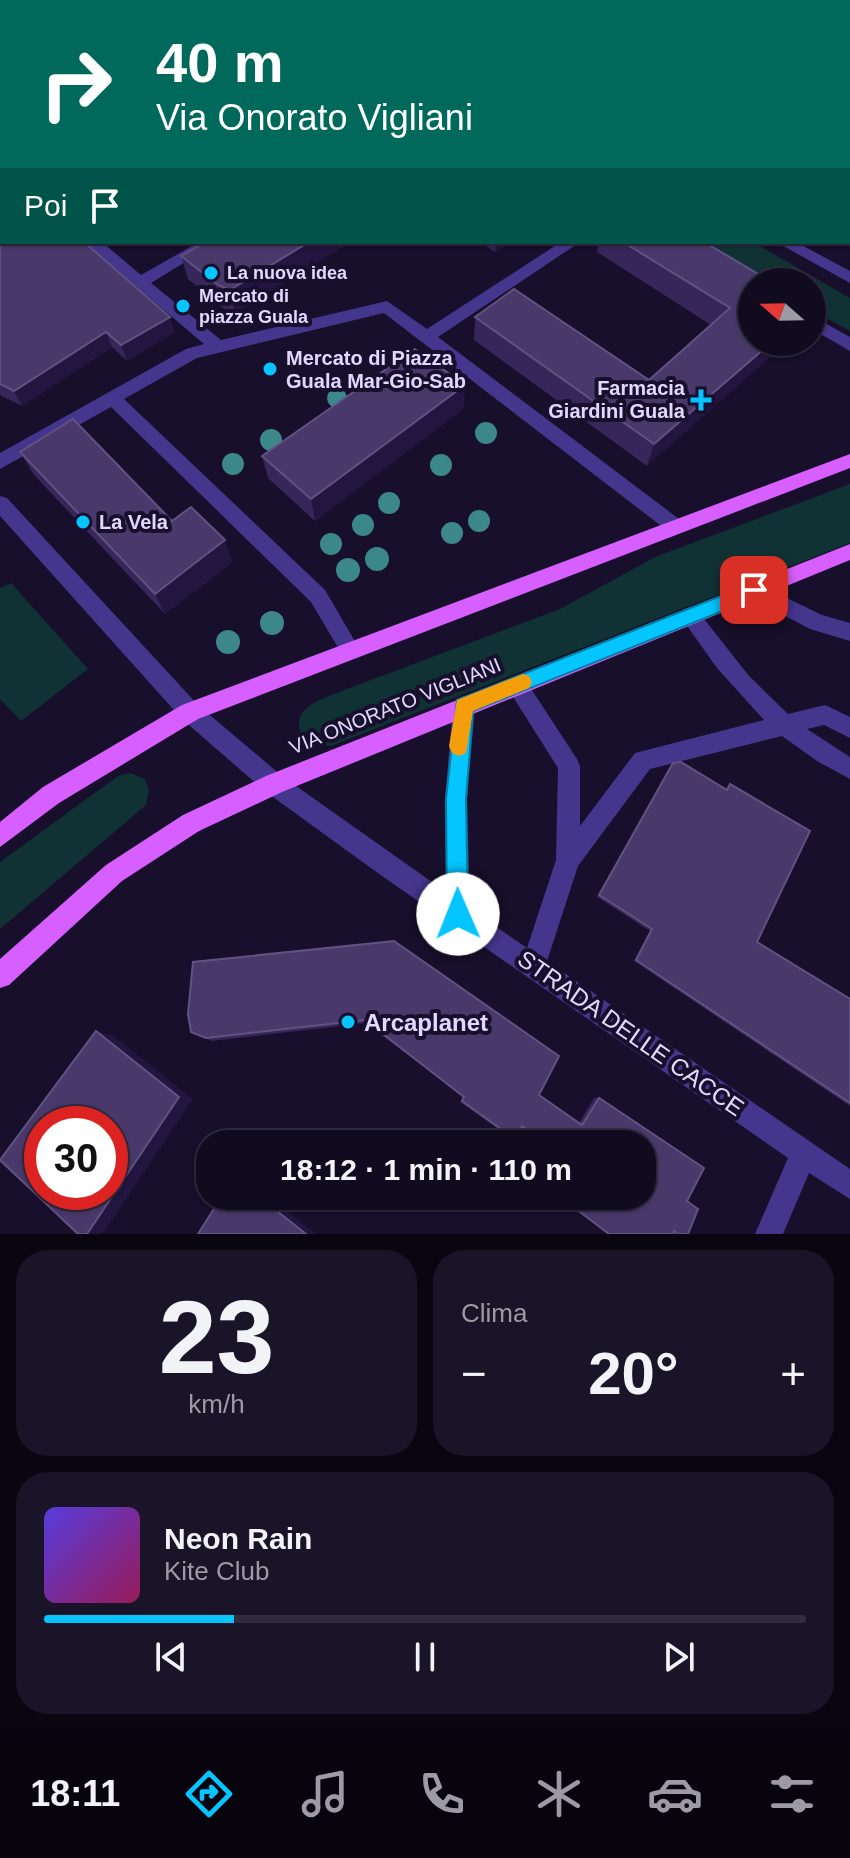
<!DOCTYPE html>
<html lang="it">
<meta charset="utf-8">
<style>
:root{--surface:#110b20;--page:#1a1429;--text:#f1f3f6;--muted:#9c9ba5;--line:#302b3e;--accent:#04c5ff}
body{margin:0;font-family:Arial,sans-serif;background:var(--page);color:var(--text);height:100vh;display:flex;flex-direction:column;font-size:30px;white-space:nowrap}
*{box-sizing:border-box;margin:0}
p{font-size:26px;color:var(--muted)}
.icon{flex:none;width:44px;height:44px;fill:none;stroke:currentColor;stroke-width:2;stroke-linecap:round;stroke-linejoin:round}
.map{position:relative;height:1234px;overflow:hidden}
.panel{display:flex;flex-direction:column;gap:16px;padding:16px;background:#090612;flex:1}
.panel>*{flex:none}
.banner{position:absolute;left:0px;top:0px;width:850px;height:244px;box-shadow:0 2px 6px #0004,0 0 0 2px var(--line);background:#00695c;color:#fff;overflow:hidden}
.needle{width:52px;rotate:290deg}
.buttons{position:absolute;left:738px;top:268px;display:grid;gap:16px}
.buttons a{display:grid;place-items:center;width:88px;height:88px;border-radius:50%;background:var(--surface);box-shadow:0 2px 6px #0004,0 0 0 2px var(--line);font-size:40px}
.speed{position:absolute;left:24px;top:1106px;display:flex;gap:16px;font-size:40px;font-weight:700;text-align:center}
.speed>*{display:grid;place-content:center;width:104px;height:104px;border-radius:50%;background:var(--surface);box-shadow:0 2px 6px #0004,0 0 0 2px var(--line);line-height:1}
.speed .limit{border:12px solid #d22;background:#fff;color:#111}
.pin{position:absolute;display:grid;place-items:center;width:68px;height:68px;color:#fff;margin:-34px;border-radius:16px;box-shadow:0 4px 12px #0006}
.me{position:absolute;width:88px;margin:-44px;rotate:359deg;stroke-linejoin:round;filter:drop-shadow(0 0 6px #0008)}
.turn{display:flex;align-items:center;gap:28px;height:168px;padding:0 24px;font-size:36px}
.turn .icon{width:104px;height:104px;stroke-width:2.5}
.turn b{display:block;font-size:56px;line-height:68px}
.then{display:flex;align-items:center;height:76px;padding:0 24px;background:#0003;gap:16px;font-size:30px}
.big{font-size:60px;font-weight:600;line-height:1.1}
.panel .widget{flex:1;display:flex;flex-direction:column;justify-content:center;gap:12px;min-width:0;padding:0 28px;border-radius:32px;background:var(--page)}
.panel .dial{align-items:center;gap:0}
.dial b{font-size:104px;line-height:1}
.song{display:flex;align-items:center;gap:24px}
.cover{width:96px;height:96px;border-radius:12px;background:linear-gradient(135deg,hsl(250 70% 55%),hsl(330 70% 35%))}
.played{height:8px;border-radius:4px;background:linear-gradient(90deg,var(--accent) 25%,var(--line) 25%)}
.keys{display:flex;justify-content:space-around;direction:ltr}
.heat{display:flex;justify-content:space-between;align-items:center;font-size:44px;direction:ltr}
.panel .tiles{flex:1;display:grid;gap:16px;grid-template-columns:1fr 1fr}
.widget:last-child{grid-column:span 2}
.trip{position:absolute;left:196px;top:1130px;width:460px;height:80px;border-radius:32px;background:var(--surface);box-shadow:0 2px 6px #0004,0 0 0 2px var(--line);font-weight:600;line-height:80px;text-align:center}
.tab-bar{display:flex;height:128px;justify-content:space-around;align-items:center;background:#07040d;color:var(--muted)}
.tab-bar .icon{width:56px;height:56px}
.tab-bar .on{color:var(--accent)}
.tab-bar b{font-size:36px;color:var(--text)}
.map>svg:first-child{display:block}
</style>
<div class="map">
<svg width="850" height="1234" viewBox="0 0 850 1234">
<rect width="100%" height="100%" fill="#170f2b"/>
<path fill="#113235" d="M695 242H753L850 298V331L812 310V282H764Z
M850 484V543L331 746 314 745 302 739C292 711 309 705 331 695L560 609 655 557Z
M11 583 88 669 21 721 0 699V588Z
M130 773 145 779 149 790 146 805 0 929V862L118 776Z"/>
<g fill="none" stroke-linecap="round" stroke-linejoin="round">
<path fill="#45368d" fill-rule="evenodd" d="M349 0H363L364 2H348Z
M477 0H492L476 2Z
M850 50V59L848 60V51Z
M2 227V237L0 238V228Z
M84 242H102L141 275 199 242H218L151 283 221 340 387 301 427 329 561 242H580L438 337 683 522 685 527 683 532H669L384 313 197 358 124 399 325 590 360 650 357 656 350 659 343 656 311 602 111 407 0 469V453L186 349 204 344Z
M776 242H796L850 271V283Z
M812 316 850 337V351L812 329Z
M0 496 7 498 198 705 282 776 446 892 445 799 453 706 457 699 464 696 471 699 475 706 467 799 470 909 527 948 556 860 558 768 510 692 507 685 510 678 517 676 524 678 577 759 580 766V826L635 753 764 720 717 668 680 616 683 610 690 607 697 610 749 676 788 714 825 705 850 717V738L824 725 807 729 850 757V779L817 761 782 736 650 769 578 866 547 961 850 1169V1199L809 1173 783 1234H755L788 1158 382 876 266 792 182 719 0 516Z
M754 582 822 615 850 623V641L810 629 747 596 744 590 747 584Z"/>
<path fill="#d85fff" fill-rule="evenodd" d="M850 454V468L198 719 59 803 0 847V822L43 787 182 705Z
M850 544V560L282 792 199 831 122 881 9 985 0 988V959L106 865 183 815 266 776Z"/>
</g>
<g fill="#3c878a">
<circle cx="337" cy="398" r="10"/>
<circle cx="486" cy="433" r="11"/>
<circle cx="271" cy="440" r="11"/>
<circle cx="233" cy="464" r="11"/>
<circle cx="441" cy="465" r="11"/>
<circle cx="389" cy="503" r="11"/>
<circle cx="479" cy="521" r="11"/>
<circle cx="363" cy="525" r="11"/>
<circle cx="452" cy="533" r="11"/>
<circle cx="331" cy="544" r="11"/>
<circle cx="377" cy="559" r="12"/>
<circle cx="348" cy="570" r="12"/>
<circle cx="272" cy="623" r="12"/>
<circle cx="228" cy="642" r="12"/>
</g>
<path fill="#372659" d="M736 0H850V25L848 26V2H736Z
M0 237 175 332 127 361 112 347 22 406 0 395Z
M206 242H350L235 313 223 308 188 279 181 256Z
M480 242H510L495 252Z
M599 242H704L772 282 647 466 474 340 475 317 649 380 711 325 597 252Z
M465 385 463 409 315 521 268 478 262 456Z
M20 452 233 562 165 614 34 475Z
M671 767 726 789 730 784 757 942 850 999V1106L634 961 650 931 597 897Z
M394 941 559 1056 539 1095 579 1123 594 1098H599L704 1168 687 1201 698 1209 688 1234H608L558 1196H642V1144H543L521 1128 515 1139H512L460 1102 463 1097 366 1023 212 1041 191 1032 188 1014 193 962Z"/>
<path fill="#22153f" d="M274 0H313L310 2H274Z
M850 114V127L848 130V116Z
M2 116V144L0 145V117Z
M309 242H350L235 313 230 290Z
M496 242H510L495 252Z
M170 317 175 332 127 361 121 345Z
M106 332 112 347 22 406 14 391Z
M772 342H788L647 466 654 444Z
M465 385 463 409 315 521 311 499Z
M225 540 233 562 165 614 155 594Z
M96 1031 114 1036 193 1099 104 1232 98 1234H87Z
M258 1196H268L316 1234H306Z"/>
<path fill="#49396b" stroke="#615282" stroke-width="2" fill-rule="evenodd" d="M0 0H81L84 2H2V116L0 117Z
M192 0H283L286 2H187Z
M798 0H850V9H848V2H809Z
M848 73 850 74V114L848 116Z
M2 236V242H84L170 317 121 345 106 332 14 391 0 384V237Z
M206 242H309L230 290 218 285 181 256Z
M623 242H704L772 282H752V342H772L654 444 475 317 514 289 649 380 730 308Z
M415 349 465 385 311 499 262 456Z
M73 419 172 521 191 507 225 540 155 594 20 452Z
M681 762 727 790 730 784 810 831 757 942 850 999V1103L636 960 652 929 599 895 673 763Z
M394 941 559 1056 539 1095 582 1125 599 1098 704 1168 687 1201 698 1209 688 1234H678L674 1231 673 1234H609L559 1196H642V1144H546L522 1126 515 1139 462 1101 464 1097 365 1020 206 1038 191 1032 188 1014 193 962Z
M96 1031 179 1097 87 1234H78L0 1160ZM42 1124H110V1192H42Z
M222 1196H258L306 1234H198Z"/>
<path fill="#04c5ff" stroke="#0380a6" stroke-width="2" d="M754 583 763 590 760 596 473 711 466 799 468 914 465 922 458 925 450 922 447 914 446 799 457 700Z"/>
<path fill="#f59e0b" d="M523 674 529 676 532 682 529 688 473 711 466 753 459 756 452 753 449 746 457 700Z"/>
<g fill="#04c5ff" stroke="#170f2b" stroke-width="3">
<circle cx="211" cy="273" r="8"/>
<circle cx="183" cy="306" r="8"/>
<circle cx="270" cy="369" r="8"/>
<path d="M697 388h8v8h8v8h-8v8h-8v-8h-8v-8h8z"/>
<circle cx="83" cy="522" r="8"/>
<circle cx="348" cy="1022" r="8"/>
</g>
<g text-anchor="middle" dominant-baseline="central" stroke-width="8" stroke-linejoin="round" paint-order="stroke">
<g font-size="18" font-weight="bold" fill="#e2d8ff" stroke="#170f2b" text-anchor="start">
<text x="227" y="273">La nuova idea</text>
<text x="199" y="296">Mercato di<tspan x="199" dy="21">piazza Guala</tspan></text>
</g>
<g font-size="20" font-weight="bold" fill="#e2d8ff" stroke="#170f2b" text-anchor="start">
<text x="286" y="358">Mercato di Piazza<tspan x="286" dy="23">Guala Mar-Gio-Sab</tspan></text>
<text x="685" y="388" text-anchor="end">Farmacia<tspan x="685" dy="23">Giardini Guala</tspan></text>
<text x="99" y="522">La Vela</text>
</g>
<g font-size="20" fill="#e2d8ff" stroke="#170f2b">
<text transform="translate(395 706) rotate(-22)">VIA ONORATO VIGLIANI</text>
</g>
<g font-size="24" font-weight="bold" fill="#e2d8ff" stroke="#170f2b" text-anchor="start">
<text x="364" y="1022">Arcaplanet</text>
</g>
<g font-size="24" fill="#e2d8ff" stroke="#170f2b">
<text transform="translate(631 1033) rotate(35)">STRADA DELLE CACCE</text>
</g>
</g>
</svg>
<div class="buttons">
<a><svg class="needle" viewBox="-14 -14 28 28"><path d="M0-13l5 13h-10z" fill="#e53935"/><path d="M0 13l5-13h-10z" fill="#9c9ba5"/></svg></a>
</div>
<div class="speed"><div class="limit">30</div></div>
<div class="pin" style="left:754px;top:590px;background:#d93025"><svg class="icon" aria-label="arrive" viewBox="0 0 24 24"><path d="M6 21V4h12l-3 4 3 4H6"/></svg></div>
<svg class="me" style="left:458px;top:914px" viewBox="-20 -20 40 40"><circle r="19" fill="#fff"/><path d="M0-13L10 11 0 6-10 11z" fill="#04c5ff"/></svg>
<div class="trip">18:12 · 1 min · 110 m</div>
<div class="banner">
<div class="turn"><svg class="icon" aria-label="right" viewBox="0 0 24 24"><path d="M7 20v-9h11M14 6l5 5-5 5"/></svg><div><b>40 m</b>Via Onorato Vigliani</div></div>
<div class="then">Poi<svg class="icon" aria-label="arrive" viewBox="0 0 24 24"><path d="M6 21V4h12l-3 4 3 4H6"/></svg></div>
</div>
</div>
<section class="panel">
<div class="tiles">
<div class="widget dial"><b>23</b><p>km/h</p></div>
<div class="widget"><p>Clima</p>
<div class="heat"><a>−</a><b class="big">20°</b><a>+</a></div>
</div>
<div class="widget">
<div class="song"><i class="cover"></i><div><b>Neon Rain</b><p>Kite Club</p></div></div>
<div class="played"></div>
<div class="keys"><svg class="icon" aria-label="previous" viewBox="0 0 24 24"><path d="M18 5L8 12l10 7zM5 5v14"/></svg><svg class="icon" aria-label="pause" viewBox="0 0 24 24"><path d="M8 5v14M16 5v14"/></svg><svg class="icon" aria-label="next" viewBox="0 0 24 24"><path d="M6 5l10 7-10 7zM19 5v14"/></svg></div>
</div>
</div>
</section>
<nav class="tab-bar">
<b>18:11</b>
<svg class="icon on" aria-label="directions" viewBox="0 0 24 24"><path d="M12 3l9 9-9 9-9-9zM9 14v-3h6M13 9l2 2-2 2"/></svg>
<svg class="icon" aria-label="music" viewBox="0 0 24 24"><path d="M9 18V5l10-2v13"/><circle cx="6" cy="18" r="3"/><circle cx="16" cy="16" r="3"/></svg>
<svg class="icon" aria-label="phone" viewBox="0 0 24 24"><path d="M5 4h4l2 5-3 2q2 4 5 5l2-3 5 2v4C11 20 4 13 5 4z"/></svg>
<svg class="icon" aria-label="climate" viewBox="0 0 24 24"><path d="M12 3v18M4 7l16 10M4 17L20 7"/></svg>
<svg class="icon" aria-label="car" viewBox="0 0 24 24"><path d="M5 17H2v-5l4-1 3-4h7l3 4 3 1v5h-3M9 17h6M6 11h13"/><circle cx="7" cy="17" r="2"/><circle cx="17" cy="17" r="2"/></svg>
<svg class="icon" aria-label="filters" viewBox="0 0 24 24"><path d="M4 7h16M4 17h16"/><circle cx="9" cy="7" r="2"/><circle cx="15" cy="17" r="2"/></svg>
</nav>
